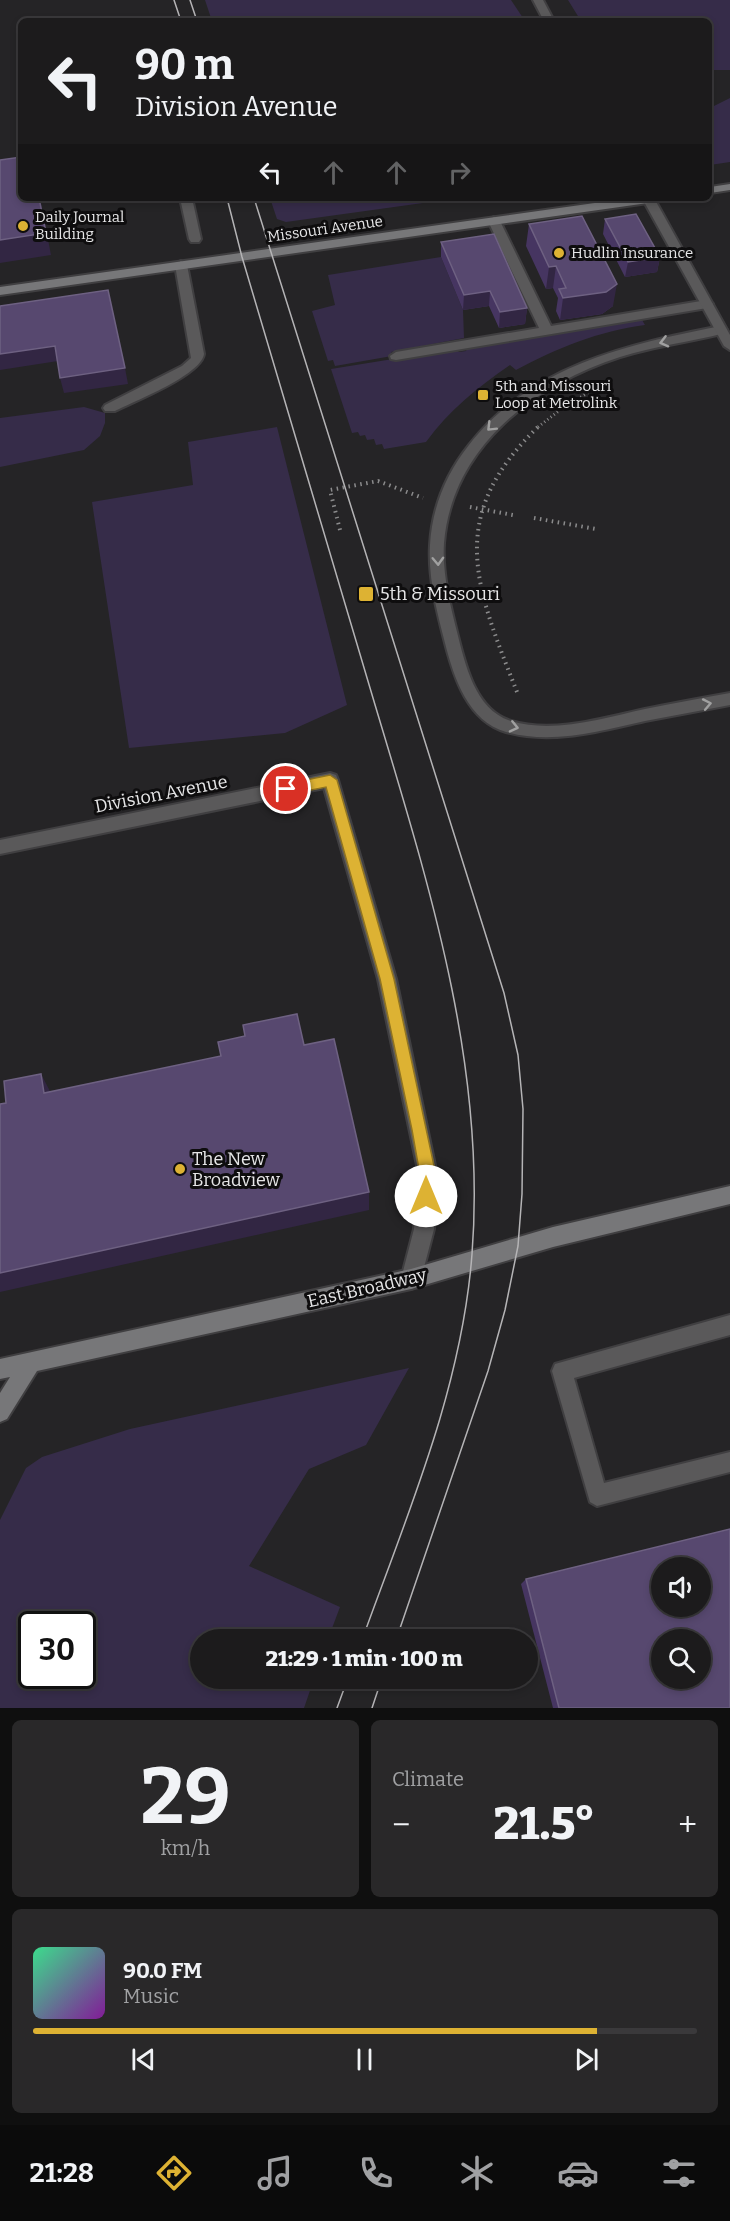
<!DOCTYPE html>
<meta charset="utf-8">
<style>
:root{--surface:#1c1b1c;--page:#292829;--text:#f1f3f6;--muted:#a0a1a3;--line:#3a393b;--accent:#ddb233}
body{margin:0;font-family:Bitter,serif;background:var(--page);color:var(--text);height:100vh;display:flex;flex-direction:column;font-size:22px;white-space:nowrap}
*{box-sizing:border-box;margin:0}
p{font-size:20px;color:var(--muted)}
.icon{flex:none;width:33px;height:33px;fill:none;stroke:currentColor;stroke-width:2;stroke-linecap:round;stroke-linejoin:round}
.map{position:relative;height:1708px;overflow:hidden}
.side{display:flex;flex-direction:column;gap:12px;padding:12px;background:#0f0f0f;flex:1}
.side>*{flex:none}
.hud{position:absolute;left:18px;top:18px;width:694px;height:183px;border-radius:9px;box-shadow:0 3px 9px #0003,0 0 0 2px var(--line);background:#1c1b1c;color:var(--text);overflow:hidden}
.fabs{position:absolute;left:651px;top:1557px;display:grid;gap:12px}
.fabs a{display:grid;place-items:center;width:60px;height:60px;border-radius:50%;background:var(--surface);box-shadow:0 3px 9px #0003,0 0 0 2px var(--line);font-size:30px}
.speed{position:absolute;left:18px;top:1611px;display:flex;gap:12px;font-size:30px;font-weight:700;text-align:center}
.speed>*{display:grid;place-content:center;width:78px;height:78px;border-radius:50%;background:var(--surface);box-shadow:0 3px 9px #0003,0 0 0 2px var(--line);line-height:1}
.speed .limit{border:3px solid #111;border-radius:9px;background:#fff;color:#111}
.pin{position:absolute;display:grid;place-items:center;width:51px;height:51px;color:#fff;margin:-26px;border:3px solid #fff;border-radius:50%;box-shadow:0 2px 6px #0007}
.me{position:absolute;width:66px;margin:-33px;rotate:0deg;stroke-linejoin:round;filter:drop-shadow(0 0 4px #0008)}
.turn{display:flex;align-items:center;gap:21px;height:126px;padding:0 18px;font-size:27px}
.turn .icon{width:78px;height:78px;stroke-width:2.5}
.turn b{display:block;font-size:42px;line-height:51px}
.lanes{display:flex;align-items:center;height:57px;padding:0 18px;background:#0003;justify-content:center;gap:30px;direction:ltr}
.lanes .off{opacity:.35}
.big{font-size:45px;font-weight:800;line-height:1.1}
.side .card{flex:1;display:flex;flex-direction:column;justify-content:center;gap:9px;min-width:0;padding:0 21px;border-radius:9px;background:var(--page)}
.side .dial{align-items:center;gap:0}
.dial b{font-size:78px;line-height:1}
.song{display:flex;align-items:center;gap:18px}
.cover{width:72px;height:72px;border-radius:9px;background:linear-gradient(135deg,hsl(150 70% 55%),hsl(290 70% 35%))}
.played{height:6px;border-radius:3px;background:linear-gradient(90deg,var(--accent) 85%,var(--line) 85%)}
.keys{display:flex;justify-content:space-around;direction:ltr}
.heat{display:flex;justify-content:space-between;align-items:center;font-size:33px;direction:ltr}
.side .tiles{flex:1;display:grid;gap:12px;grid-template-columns:1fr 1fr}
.card:last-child{grid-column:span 2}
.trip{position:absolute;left:190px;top:1629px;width:348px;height:60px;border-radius:30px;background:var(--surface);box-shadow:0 3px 9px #0003,0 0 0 2px var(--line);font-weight:800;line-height:60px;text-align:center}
.tabs{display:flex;height:96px;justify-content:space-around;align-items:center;background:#0b0b0b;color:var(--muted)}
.tabs .icon{width:42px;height:42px}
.tabs .selected{color:var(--accent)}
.tabs b{font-size:27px;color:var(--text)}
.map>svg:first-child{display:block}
</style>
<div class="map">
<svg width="730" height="1708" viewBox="0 0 730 1708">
<rect width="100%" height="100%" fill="#252426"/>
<path fill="#362c49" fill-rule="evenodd" d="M205 0H511L525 21H212Z
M568 0H730V70H710V21H581Z
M730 98V162L710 165V108Z
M270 198H459L286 222 277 219Z
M441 257 463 310 464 338 391 352 392 356 335 366 333 360 328 361 312 311 335 305 328 275Z
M642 320 645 325C599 331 557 348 516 370L510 365C477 388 449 410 426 442L384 449 382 444 376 445 374 439 367 440 365 435 360 436 358 432 352 433 331 369 455 349 459 352 466 351 468 347Z
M84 407 105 413V423L100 436 84 450 0 467V418Z
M277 427 347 705 285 733 129 748 92 502 193 485 188 442Z
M409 1368 366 1445 309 1469 249 1566 340 1607 328 1639 201 1640V1678L314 1679 304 1708H0V1520L26 1468 42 1457 130 1429ZM32 1624H82V1676H32Z"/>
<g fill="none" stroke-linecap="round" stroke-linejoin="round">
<defs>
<path id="service" d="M180 198H192L201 239 199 242H191L189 239Z
M494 217 500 221 551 326 707 300 713 304 707 308 396 360 391 359 390 356 396 352 539 328 488 221Z
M181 261 187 265 204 354C201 375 135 401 115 411H105L103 408 105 405 182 366 191 358 175 265Z
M721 326 727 330 725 333C690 342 654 346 620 357 534 385 452 447 444 543 442 573 450 604 457 632 465 664 475 710 511 721 553 734 604 718 645 709 674 703 702 698 730 693V705C702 710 673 716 645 721 600 731 552 745 506 732 468 721 454 678 445 643 437 612 428 578 430 545 432 508 446 474 469 445 530 366 628 344 721 326Z
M730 1315V1335L574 1378 604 1483 730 1452V1472L597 1506 590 1502 552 1371 555 1364Z"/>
<path id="minor" d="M533 0H543L554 21H544Z
M642 198H654L730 335V350L724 346Z
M330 773 336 775 338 780 396 979 437 1175 434 1229 421 1279 418 1286 411 1289 404 1286 401 1279 414 1229 419 1175 378 979 324 788 0 854V840Z"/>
<path id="secondary" d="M730 184V190L710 193V187Z
M630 198H661L655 202 0 295V287Z
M730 1186V1204L553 1247 411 1289 37 1371 7 1419 0 1422V1393L10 1377 0 1379V1359L411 1269 553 1227Z"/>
</defs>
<use href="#service" stroke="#403f41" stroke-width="4"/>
<use href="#minor" stroke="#403f41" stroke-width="4"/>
<use href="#secondary" stroke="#403f41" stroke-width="4"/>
<path stroke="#8b8b8c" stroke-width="3" stroke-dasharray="1 3" stroke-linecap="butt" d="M538 427 564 407 591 391"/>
<path stroke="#8b8b8c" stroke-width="4" stroke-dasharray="1.5 4.5" stroke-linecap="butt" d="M470 507 513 515
M534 518 596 529
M340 530 330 490 378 481 423 498
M517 692C475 585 445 516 539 426"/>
<use href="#service" fill="#5a595a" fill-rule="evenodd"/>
<use href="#minor" fill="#5a595a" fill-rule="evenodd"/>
<use href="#secondary" fill="#777779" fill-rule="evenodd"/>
<path stroke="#b5b4b6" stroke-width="1.5" d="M174 0 181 21
M190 0 197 21
M227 198 242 257C286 404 329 551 373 698 427 879 487 1063 472 1254 462 1388 407 1515 362 1640
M254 198 504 993 518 1055 523 1109 522 1194 518 1246 505 1310 488 1371 396 1640
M337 1708 348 1678
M372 1708 382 1678"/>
</g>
<path fill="#463561" d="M605 219 660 257 657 272 625 277 603 234Z
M529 224 613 306 602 314 560 320 556 311 558 298 553 288 546 289 526 246Z
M441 242 527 308 525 324 499 328 489 306 463 310 441 257Z
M526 1579 730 1708H553L521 1584Z"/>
<path fill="#322643" d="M40 198 51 255 0 263V240Z
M660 257 657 272 625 277 628 262Z
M556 266 553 288 546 289 549 267Z
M617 284 613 306 602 314 560 320 563 298Z
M490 291 489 306 463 310 464 295Z
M527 308 525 324 499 328 500 312Z
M55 346 58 361 0 370V354Z
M125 368 128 384 64 393 60 378Z
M41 1074 52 1095 44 1093Z
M369 1192V1210L0 1292V1273Z"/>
<path fill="#57486f" stroke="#6e6182" stroke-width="1.5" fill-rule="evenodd" d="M21 157V198H39L46 233 0 240V160Z
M636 214 660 257 628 262 605 219Z
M582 216 617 284 606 292 563 298 559 289 566 288 556 266 549 267 529 224Z
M494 234 527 308 500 312 490 291 464 295 441 242Z
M108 290 125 368 60 378 55 346 0 354V306Z
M297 1014 304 1045 334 1039 369 1192 0 1273V1104L6 1103 4 1081 41 1074 44 1093 221 1056 218 1042 245 1036 243 1025Z
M730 1529V1708H559L526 1579ZM662 1568H700V1606H662ZM662 1640H700V1678H662Z"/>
<defs><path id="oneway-chevron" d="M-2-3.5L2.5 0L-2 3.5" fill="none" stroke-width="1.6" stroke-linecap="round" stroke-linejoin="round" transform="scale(1.5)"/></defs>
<g stroke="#a0a0a0">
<use href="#oneway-chevron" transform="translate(664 342) rotate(166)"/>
<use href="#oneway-chevron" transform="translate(491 427) rotate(135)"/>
<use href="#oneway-chevron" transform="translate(438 561) rotate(88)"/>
<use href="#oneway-chevron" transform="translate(707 704) rotate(-11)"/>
<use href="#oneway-chevron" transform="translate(514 727) rotate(13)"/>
</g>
<path fill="#ddb233" stroke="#907421" stroke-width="1.5" d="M330 775 337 780 394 979 436 1175 432 1201 426 1203 421 1201 418 1196 420 1175 412 1130 380 979 326 787 286 795 280 789 286 784Z"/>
<g fill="#ddb233" stroke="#0e0d0e" stroke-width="2">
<circle cx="23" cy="226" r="6"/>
<circle cx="559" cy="253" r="6"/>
<rect x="477" y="389" width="12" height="12" rx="3"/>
<rect x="358" y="586" width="16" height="16" rx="3"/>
<circle cx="180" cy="1169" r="6"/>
</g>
<g text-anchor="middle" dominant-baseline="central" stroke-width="6" stroke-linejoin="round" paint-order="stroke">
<g font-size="15" fill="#e6e6e7" stroke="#0e0d0e" text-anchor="start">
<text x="35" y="217">Daily Journal<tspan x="35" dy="17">Building</tspan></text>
<text x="571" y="253">Hudlin Insurance</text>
<text x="495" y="386">5th and Missouri<tspan x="495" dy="17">Loop at Metrolink</tspan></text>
</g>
<g font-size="15" fill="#e6e6e7" stroke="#0e0d0e">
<text transform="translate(325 229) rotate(-8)">Missouri Avenue</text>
</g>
<g font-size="18" fill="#e6e6e7" stroke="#0e0d0e" text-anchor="start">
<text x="380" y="594">5th &amp; Missouri</text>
<text x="192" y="1159">The New<tspan x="192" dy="21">Broadview</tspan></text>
</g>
<g font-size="18" fill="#e6e6e7" stroke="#0e0d0e">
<text transform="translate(161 794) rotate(-11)">Division Avenue</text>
<text transform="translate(367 1288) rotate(-13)">East Broadway</text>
</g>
</g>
</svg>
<div class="fabs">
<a><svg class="icon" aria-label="sound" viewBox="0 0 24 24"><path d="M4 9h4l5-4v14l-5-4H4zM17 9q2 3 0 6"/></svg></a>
<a><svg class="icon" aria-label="search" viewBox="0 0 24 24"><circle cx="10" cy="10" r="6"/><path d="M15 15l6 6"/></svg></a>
</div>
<div class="speed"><div class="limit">30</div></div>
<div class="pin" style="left:286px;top:789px;background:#d93025"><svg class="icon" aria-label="arrive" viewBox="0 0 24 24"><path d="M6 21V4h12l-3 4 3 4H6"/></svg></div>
<svg class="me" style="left:426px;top:1196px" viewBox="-20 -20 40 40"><circle r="19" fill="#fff"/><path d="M0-13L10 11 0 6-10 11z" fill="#ddb233"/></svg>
<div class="trip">21:29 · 1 min · 100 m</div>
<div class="hud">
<div class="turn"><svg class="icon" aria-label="left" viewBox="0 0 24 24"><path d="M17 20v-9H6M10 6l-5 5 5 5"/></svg><div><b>90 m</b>Division Avenue</div></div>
<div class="lanes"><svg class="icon" aria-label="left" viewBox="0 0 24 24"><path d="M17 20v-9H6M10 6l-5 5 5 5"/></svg><svg class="icon off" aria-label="ahead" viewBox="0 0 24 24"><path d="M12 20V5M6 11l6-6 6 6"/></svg><svg class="icon off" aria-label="ahead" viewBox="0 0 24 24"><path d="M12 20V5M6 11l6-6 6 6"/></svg><svg class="icon off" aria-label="right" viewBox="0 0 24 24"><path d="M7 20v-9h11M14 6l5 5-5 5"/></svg></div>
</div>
</div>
<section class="side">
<div class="tiles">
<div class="card dial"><b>29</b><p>km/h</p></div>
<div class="card"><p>Climate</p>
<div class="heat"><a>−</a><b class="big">21.5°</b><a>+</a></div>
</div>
<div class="card">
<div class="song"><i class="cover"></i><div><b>90.0 FM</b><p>Music</p></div></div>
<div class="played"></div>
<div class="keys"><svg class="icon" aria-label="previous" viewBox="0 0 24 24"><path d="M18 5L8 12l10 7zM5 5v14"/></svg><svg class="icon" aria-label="pause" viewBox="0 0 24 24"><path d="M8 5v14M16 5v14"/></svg><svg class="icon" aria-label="next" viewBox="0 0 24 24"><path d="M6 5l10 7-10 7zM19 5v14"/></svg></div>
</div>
</div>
</section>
<nav class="tabs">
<b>21:28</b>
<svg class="icon selected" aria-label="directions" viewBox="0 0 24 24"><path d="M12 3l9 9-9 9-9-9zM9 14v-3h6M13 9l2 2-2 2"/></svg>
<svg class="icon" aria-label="music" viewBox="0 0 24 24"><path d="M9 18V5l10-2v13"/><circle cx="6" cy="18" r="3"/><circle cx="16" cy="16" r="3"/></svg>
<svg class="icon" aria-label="phone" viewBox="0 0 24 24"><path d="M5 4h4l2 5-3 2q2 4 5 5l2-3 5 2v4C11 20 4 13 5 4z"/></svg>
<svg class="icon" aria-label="climate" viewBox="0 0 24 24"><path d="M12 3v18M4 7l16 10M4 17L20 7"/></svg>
<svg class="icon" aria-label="car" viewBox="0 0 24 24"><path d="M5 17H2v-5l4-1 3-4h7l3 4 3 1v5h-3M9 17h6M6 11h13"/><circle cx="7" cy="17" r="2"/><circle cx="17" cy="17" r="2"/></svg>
<svg class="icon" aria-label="filters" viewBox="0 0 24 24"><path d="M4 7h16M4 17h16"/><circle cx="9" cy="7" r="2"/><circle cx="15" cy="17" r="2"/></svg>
</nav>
